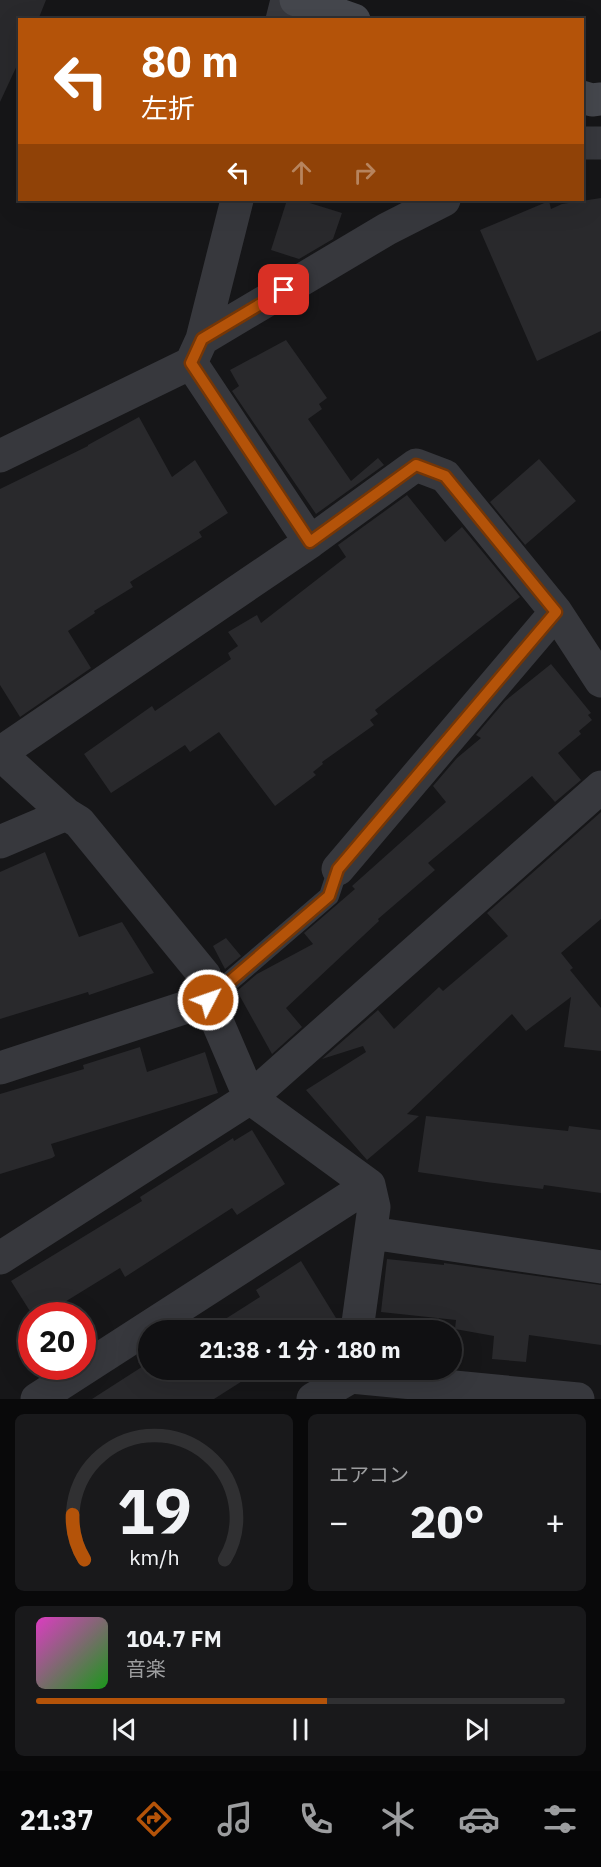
<!DOCTYPE html>
<html lang="ja">
<meta charset="utf-8">
<style>
:root{--surface:#101012;--page:#19191b;--text:#f1f3f6;--muted:#9c9d9f;--line:#303032;--accent:#b45309}
body{margin:0;font-family:"IBM Plex Sans","Noto Sans JP",sans-serif;background:var(--page);color:var(--text);height:100vh;display:flex;flex-direction:column;font-size:22px;white-space:nowrap}
*{box-sizing:border-box;margin:0}
p{font-size:20px;color:var(--muted)}
.icon{flex:none;width:33px;height:33px;fill:none;stroke:currentColor;stroke-width:2;stroke-linecap:round;stroke-linejoin:round}
.map{position:relative;height:1399px;overflow:hidden}
.panel{display:flex;flex-direction:column;gap:15px;padding:15px;background:#09090a;flex:1}
.panel>*{flex:none}
.hud{position:absolute;left:18px;top:18px;width:566px;height:183px;border-radius:0px;box-shadow:0 6px 24px #0002,0 0 0 2px var(--line);background:#b45309;color:#fff;overflow:hidden}
.speed{position:absolute;left:18px;top:1302px;display:flex;gap:12px;font-size:30px;font-weight:700;text-align:center}
.speed>*{display:grid;place-content:center;width:78px;height:78px;border-radius:50%;background:var(--surface);box-shadow:0 6px 24px #0002,0 0 0 2px var(--line);line-height:1}
.speed .limit{border:9px solid #d22;background:#fff;color:#111}
.pin{position:absolute;display:grid;place-items:center;width:51px;height:51px;color:#fff;margin:-26px;border-radius:12px;box-shadow:0 3px 9px #0006}
.me{position:absolute;width:66px;margin:-33px;rotate:49deg;stroke-linejoin:round;filter:drop-shadow(0 0 4px #0008)}
.turn{display:flex;align-items:center;gap:21px;height:126px;padding:0 24px;font-size:27px}
.turn .icon{width:78px;height:78px;stroke-width:2.5}
.turn b{display:block;font-size:42px;line-height:51px}
.lanes{display:flex;align-items:center;height:57px;padding:0 24px;background:#0003;justify-content:center;gap:30px;direction:ltr}
.lanes .off{opacity:.35}
.big{font-size:45px;font-weight:700;line-height:1.1}
.panel .widget{flex:1;display:flex;flex-direction:column;justify-content:center;gap:9px;min-width:0;padding:0 21px;border-radius:9px;background:var(--page)}
.panel .dial{align-items:center;gap:0}
.dial svg{height:156px;overflow:visible;fill:none;stroke:var(--line);stroke-width:7;stroke-linecap:round;text-anchor:middle}
.dial text{fill:var(--text);stroke:none}
.song{display:flex;align-items:center;gap:18px}
.cover{width:72px;height:72px;border-radius:9px;background:linear-gradient(135deg,hsl(310 70% 55%),hsl(120 70% 35%))}
.played{height:6px;border-radius:3px;background:linear-gradient(90deg,var(--accent) 55%,var(--line) 55%)}
.keys{display:flex;justify-content:space-around;direction:ltr}
.heat{display:flex;justify-content:space-between;align-items:center;font-size:33px;direction:ltr}
.panel .tiles{flex:1;display:grid;gap:15px;grid-template-columns:1fr 1fr}
.widget:last-child{grid-column:span 2}
.trip{position:absolute;left:138px;top:1320px;width:324px;height:60px;border-radius:30px;background:var(--surface);box-shadow:0 6px 24px #0002,0 0 0 2px var(--line);font-weight:700;line-height:60px;text-align:center}
.menu{display:flex;height:96px;justify-content:space-around;align-items:center;background:#060607;color:var(--muted)}
.menu .icon{width:42px;height:42px}
.menu .active{color:var(--accent)}
.menu b{font-size:27px;color:var(--text)}
.map>svg:first-child{display:block}
</style>
<div class="map">
<svg width="601" height="1399" viewBox="0 0 601 1399">
<rect width="100%" height="100%" fill="#161618"/>
<path fill="#29292c" d="M0 0H46L38 20H20V59L0 102Z
M601 198V331L537 361 480 230 549 201 551 209 562 204Z
M287 200H300L342 213 333 239 299 259 271 250Z
M286 340 327 398 319 404 322 409 308 419 351 481 378 458 384 465 316 514 232 391 239 386 230 370Z
M139 417 172 477 195 460 228 513 199 532 202 537 130 582 133 587 94 611 95 613 68 631 91 668 20 717 0 685V489L88 446V445Z
M539 459 576 501 525 545 526 546 490 502Z
M407 495 445 542 462 527 520 597 375 710 378 714 370 720 374 725 322 762 323 764 313 772 316 775 275 806 219 732 190 752 185 745 111 793 84 754 152 706 155 711 231 659 228 653 238 646 228 632 257 615 261 623 346 557 338 545Z
M551 664 591 713 588 715 592 720 579 731 581 734 558 753 581 780 555 802 532 776 428 863 435 870 378 919 379 921 286 1008 302 1027 272 1054 237 991 257 974 313 944 304 933 355 889 352 886 446 802 433 786 457 758 481 738 476 735 505 701Z
M601 812V919L561 953 573 968 570 970 601 1008V1051L564 1047 571 997 526 1031 512 1014 407 1114 419 1116 367 1160 306 1090 366 1052 363 1046 322 1059 378 1010 394 1029 439 987 443 991 508 936 487 913Z
M45 852 79 937 122 922 154 973 89 995 88 992 0 1019V872Z
M226 938 241 956 225 969 213 946Z
M140 1047 147 1072 205 1052 218 1093 51 1144 55 1156 52 1158 0 1174V1094L84 1069 83 1065Z
M426 1116 568 1131 569 1126 601 1130V1193L544 1185 543 1189 486 1182 418 1172Z
M252 1130 285 1184 237 1215 232 1208 125 1277 120 1268 42 1316H33L11 1281 142 1201 140 1197 233 1138 234 1141Z
M387 1259 444 1265V1263L601 1285V1345L529 1335 526 1362 492 1359 494 1336 455 1329 456 1320 381 1312Z
M301 1261 336 1318 315 1330H208L260 1297 256 1290Z
M148 1363V1370H252L245 1374 247 1378 214 1399H92Z"/>
<g fill="none" stroke-linecap="round" stroke-linejoin="round">
<path stroke="#37383d" stroke-width="20" d="M208 1000 329 896 338 869"/>
<path stroke="#37383d" stroke-width="33" d="M282 20 287 0
M582 143H601
M202 339 237 200
M191 363 310 542 416 465 445 476 556 612 601 681
M0 456 191 363 202 339 387 229 444 200
M0 753 310 542
M0 754 66 814 79 822 205 976 208 1000 250 1098 601 787
M0 842 66 814
M338 869 556 612
M0 1068 208 1000
M371 1233 601 1267
M0 1258 250 1098 369 1185
M37 1399 369 1185 374 1207 357 1330
M313 1399 351 1377 578 1399"/>
<path stroke="#45474d" stroke-width="33" d="M296 0 354 20
M582 97 592 100 601 99"/>
</g>
<g fill="none" stroke-linecap="round" stroke-linejoin="round">
<defs>
<path id="route" d="M208 1000 329 896 338 869 556 612 445 476 416 465 310 542 191 363 202 339 284 290"/>
</defs>
<use href="#route" stroke="#753606" stroke-width="15"/>
<use href="#route" stroke="#b45309" stroke-width="10"/>
</g>
</svg>
<div class="speed"><div class="limit">20</div></div>
<div class="pin" style="left:284px;top:290px;background:#d93025"><svg class="icon" aria-label="arrive" viewBox="0 0 24 24"><path d="M6 21V4h12l-3 4 3 4H6"/></svg></div>
<svg class="me" style="left:208px;top:1000px" viewBox="-20 -20 40 40"><circle r="17" fill="#b45309" stroke="#fff" stroke-width="3"/><path d="M0-11L8 9 0 5-8 9z" fill="#fff"/></svg>
<div class="trip">21:38 · 1 分 · 180 m</div>
<div class="hud">
<div class="turn"><svg class="icon" aria-label="left" viewBox="0 0 24 24"><path d="M17 20v-9H6M10 6l-5 5 5 5"/></svg><div><b>80 m</b>左折</div></div>
<div class="lanes"><svg class="icon" aria-label="left" viewBox="0 0 24 24"><path d="M17 20v-9H6M10 6l-5 5 5 5"/></svg><svg class="icon off" aria-label="ahead" viewBox="0 0 24 24"><path d="M12 20V5M6 11l6-6 6 6"/></svg><svg class="icon off" aria-label="right" viewBox="0 0 24 24"><path d="M7 20v-9h11M14 6l5 5-5 5"/></svg></div>
</div>
</div>
<section class="panel">
<div class="tiles">
<div class="widget dial"><svg viewBox="0 0 100 80">
<path d="M14 69A42 42 0 1 1 86 69"/>
<path d="M14 69A42 42 0 0 1 8 46" stroke="#b45309"/>
<text x="50" y="56" font-size="32" font-weight="700">19</text>
<text x="50" y="72" font-size="11">km/h</text>
</svg></div>
<div class="widget"><p>エアコン</p>
<div class="heat"><a>−</a><b class="big">20°</b><a>+</a></div>
</div>
<div class="widget">
<div class="song"><i class="cover"></i><div><b>104.7 FM</b><p>音楽</p></div></div>
<div class="played"></div>
<div class="keys"><svg class="icon" aria-label="previous" viewBox="0 0 24 24"><path d="M18 5L8 12l10 7zM5 5v14"/></svg><svg class="icon" aria-label="pause" viewBox="0 0 24 24"><path d="M8 5v14M16 5v14"/></svg><svg class="icon" aria-label="next" viewBox="0 0 24 24"><path d="M6 5l10 7-10 7zM19 5v14"/></svg></div>
</div>
</div>
</section>
<nav class="menu">
<b>21:37</b>
<svg class="icon active" aria-label="directions" viewBox="0 0 24 24"><path d="M12 3l9 9-9 9-9-9zM9 14v-3h6M13 9l2 2-2 2"/></svg>
<svg class="icon" aria-label="music" viewBox="0 0 24 24"><path d="M9 18V5l10-2v13"/><circle cx="6" cy="18" r="3"/><circle cx="16" cy="16" r="3"/></svg>
<svg class="icon" aria-label="phone" viewBox="0 0 24 24"><path d="M5 4h4l2 5-3 2q2 4 5 5l2-3 5 2v4C11 20 4 13 5 4z"/></svg>
<svg class="icon" aria-label="climate" viewBox="0 0 24 24"><path d="M12 3v18M4 7l16 10M4 17L20 7"/></svg>
<svg class="icon" aria-label="car" viewBox="0 0 24 24"><path d="M5 17H2v-5l4-1 3-4h7l3 4 3 1v5h-3M9 17h6M6 11h13"/><circle cx="7" cy="17" r="2"/><circle cx="17" cy="17" r="2"/></svg>
<svg class="icon" aria-label="filters" viewBox="0 0 24 24"><path d="M4 7h16M4 17h16"/><circle cx="9" cy="7" r="2"/><circle cx="15" cy="17" r="2"/></svg>
</nav>
